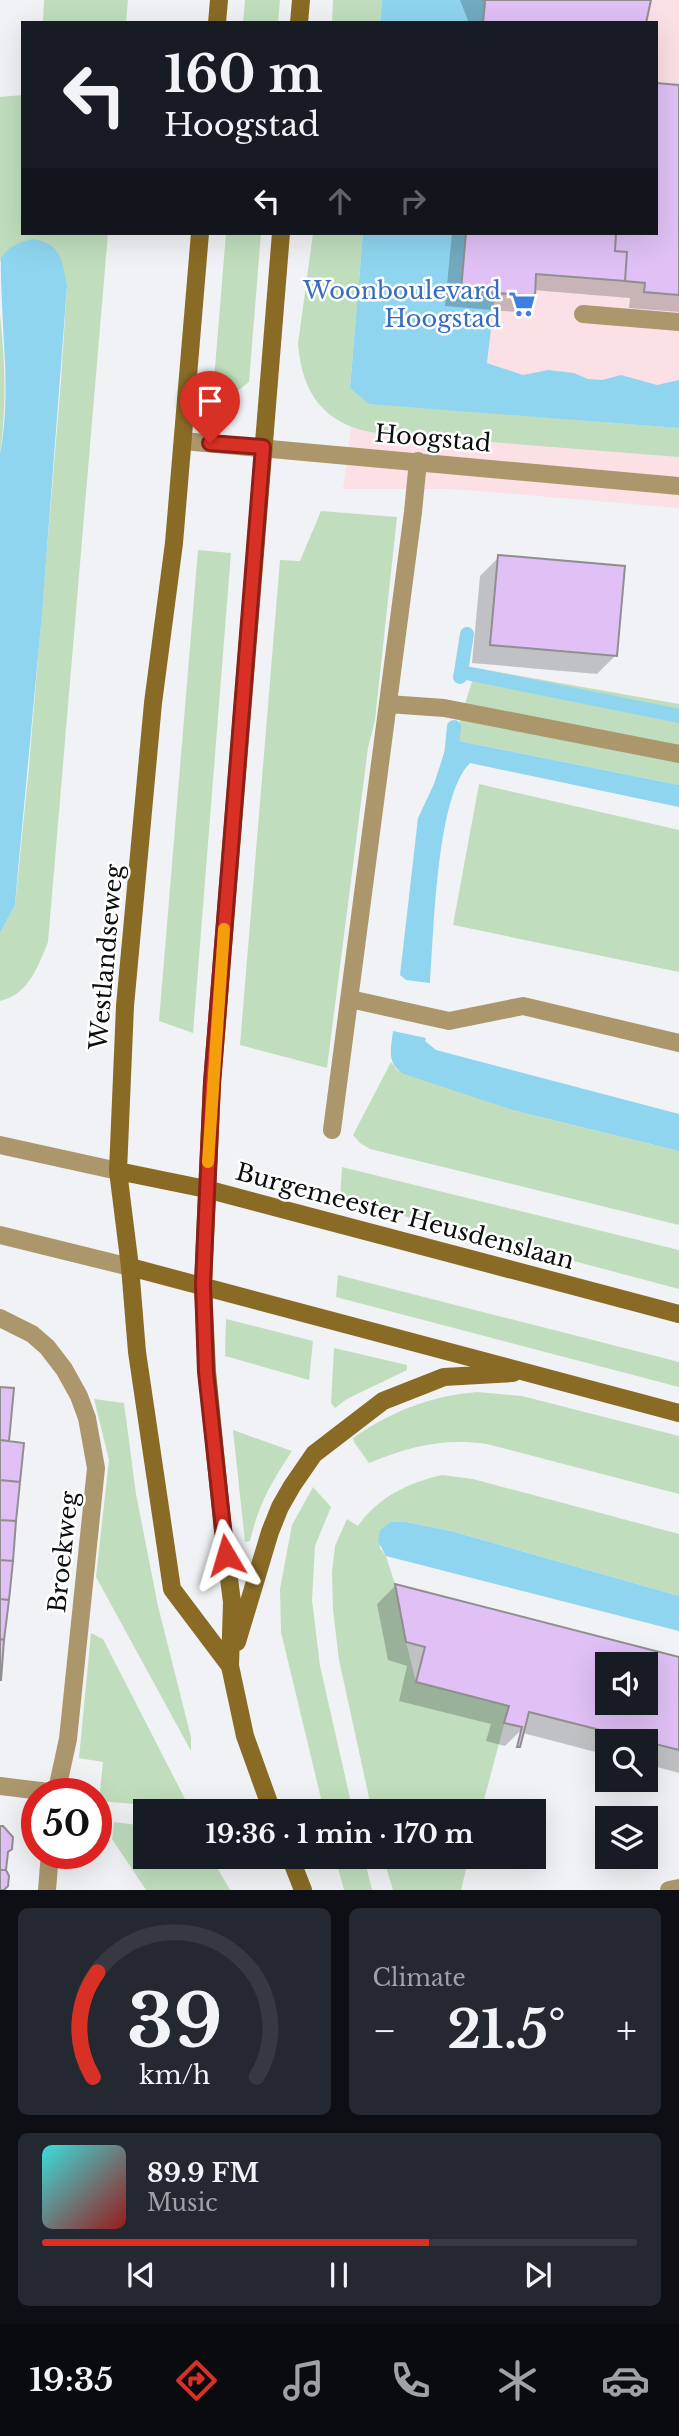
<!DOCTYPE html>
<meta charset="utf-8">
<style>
:root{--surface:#171b24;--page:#242831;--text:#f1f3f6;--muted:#9ea1a6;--line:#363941;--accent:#d93025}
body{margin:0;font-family:"Libre Baskerville",serif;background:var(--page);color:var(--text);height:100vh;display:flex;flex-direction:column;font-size:26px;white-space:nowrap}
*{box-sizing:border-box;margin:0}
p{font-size:23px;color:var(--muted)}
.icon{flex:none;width:38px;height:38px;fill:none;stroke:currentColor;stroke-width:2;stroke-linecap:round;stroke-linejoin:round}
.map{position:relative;height:1890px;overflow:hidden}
.side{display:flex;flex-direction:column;gap:18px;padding:18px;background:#0d0f14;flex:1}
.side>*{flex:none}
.banner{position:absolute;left:21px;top:21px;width:637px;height:214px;border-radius:0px;box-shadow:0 7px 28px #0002;background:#171b24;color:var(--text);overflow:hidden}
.buttons{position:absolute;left:595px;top:1652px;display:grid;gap:14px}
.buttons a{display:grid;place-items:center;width:63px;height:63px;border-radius:0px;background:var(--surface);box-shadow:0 7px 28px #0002;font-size:35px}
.speed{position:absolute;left:21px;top:1778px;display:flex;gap:14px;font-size:35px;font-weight:700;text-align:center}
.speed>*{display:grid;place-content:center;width:91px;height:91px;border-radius:50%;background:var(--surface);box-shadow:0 7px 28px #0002;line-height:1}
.speed .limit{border:10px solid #d22;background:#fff;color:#111}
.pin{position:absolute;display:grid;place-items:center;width:60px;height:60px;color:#fff;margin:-72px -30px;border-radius:50% 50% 50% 0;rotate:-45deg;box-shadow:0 0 7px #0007}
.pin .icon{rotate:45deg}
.me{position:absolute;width:77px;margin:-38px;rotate:353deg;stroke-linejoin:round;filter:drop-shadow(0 0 5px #0008)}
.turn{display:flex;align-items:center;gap:24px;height:147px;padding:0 28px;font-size:32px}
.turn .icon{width:91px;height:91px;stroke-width:2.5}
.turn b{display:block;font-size:49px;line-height:60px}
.lanes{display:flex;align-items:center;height:66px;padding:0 28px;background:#0003;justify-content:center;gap:35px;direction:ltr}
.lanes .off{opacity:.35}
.big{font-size:52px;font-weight:700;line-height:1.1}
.side .widget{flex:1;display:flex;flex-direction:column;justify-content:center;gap:10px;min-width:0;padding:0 24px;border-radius:10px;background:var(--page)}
.side .dial{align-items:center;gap:0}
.dial svg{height:182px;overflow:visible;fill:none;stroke:var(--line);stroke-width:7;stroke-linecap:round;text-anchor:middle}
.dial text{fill:var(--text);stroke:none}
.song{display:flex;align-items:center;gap:21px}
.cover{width:84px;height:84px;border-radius:10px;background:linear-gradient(135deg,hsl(180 70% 55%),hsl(0 70% 35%))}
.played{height:7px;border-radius:4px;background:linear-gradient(90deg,var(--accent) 65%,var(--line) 65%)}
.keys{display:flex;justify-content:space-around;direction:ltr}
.heat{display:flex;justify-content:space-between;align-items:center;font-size:38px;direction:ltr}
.side .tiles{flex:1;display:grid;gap:18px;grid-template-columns:1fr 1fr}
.widget:last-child{grid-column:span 2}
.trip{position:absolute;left:133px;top:1799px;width:413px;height:70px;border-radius:0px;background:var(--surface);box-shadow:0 7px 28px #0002;font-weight:700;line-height:70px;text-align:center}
.tabs{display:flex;height:112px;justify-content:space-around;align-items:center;background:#090b0e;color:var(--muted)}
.tabs .icon{width:49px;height:49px}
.tabs .selected{color:var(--accent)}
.tabs b{font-size:32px;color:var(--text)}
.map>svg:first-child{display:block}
</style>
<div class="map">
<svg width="679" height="1890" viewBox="0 0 679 1890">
<rect width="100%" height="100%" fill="#f1f2f5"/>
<path fill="#fbe0e5" d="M390 0H679V508L454 489H343L358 376 370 233H656V23H388Z"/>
<path fill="#c0debe" d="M44 0H128L126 23H43Z
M245 0H280L278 23H243Z
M333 0H382L380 23H332Z
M23 95V233H108L48 942C38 967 28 995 0 1001V933L15 905 29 767 61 380 67 286 2 257 0 262V97Z
M226 233H261L249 382 240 389 230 392 220 387 214 380Z
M313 233H363L350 388 369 403 679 428V457L377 433C325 426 302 394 298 344Z
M0 314C5 362 7 405 0 453Z
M321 511 397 517 375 720 368 748 327 1068 240 1045 280 560 300 561Z
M198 550 231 553 193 1033 159 1021Z
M476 668 679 704V785L454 740Z
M479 784 679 830V972L453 925Z
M391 1062 397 1070 512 1110 679 1151V1225L370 1149 360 1143 353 1135Z
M342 1167 679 1250V1289L340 1199Z
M338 1275 679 1362V1387L336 1297Z
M226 1319 313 1341 309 1380 225 1356Z
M334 1348 407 1365V1370L347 1399 335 1408 331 1403Z
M477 1392 522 1396 679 1436V1494L487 1444C441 1438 412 1446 369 1463L354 1442 353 1438C392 1411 430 1396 477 1392Z
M94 1399 124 1403 136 1494 158 1606 191 1737V1751L96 1577 109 1460Z
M233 1430 292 1451C271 1483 259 1503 250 1541L245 1542Z
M442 1475 473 1479 679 1534V1596L451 1531 406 1522H391L381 1530 380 1548 386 1556 395 1584 406 1642 416 1682 509 1706 481 1811H372L339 1660 333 1610 332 1572 335 1546 347 1519 358 1526C378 1497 408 1483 442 1475Z
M313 1487 331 1507 315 1546 312 1600 320 1666 353 1811H324L281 1632 280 1589 292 1525Z
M91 1633 103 1639 185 1799 182 1808 99 1801 103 1762 79 1758Z
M114 1822 145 1826V1857H211L230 1890H146L112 1839Z
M335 1857H364L372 1890H344Z
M383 1857H469L461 1890H393Z"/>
<path fill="#8fd5ef" d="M382 0H483L485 2 483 23H380Z
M363 233H466L461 290 495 293 487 363 523 375 548 370 574 373 588 379 602 380 621 375 657 385 679 380V428L369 404 350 388Z
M33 239C62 244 62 261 67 286L42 614 17 881 15 905 0 933V453C6 423 6 392 5 361 4 341 0 273 1 258 8 246 21 242 33 239Z
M454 740 679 785V807L470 763C436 796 434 934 430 983L406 980 400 975 418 818 434 784 448 741Z
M393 1031 426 1038 425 1041 436 1050 679 1114V1151L512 1110 404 1074C386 1064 391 1049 393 1031Z
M391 1522H406L451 1531 679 1596V1631L386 1556 378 1541 380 1530Z"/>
<path fill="#0003" fill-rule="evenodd" d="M460 0H648L645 23H469Z
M679 86V312L629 308 630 298 533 290V296L517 312 445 306 452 233H656Z
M499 557 616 655 597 674 472 663 480 576Z
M395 1586 679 1659V1773L646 1764V1741H607V1755L519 1732 505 1746 486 1741 491 1724 399 1701 407 1666 388 1660 377 1604ZM607 1664H646V1703H607Z"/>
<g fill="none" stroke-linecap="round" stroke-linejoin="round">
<path stroke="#8fd5ef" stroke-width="14" d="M461 672 467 634
M460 677 461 672 679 716
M451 757 454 727"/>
</g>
<path fill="#e0c0f5" stroke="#908e91" stroke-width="2" fill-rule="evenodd" d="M483 0H651L646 23H483L485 2Z
M656 83 679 85V295L644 292 645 283 625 281 627 252 615 251 616 233H656Z
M466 233H616L615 251 627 252 625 281 536 274 535 296 461 290Z
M498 555 625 566 617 656 490 645Z
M0 1387 14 1388 9 1441 0 1440Z
M0 1440 24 1443 20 1482 0 1480Z
M0 1480 20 1482 16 1521 0 1520Z
M0 1520 16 1521 13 1561 0 1560Z
M0 1560 13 1561 9 1600 0 1599Z
M395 1584 679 1657V1750L529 1712 520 1747H517L522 1727 504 1723 509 1706 416 1682 425 1647 406 1642ZM607 1664H646V1703H607Z
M0 1599 9 1600 4 1640 0 1639Z
M0 1639 4 1640 1 1680H0Z
M0 1826H3L13 1837 12 1849 8 1852 6 1870H0Z
M0 1870H6L9 1876 8 1886 4 1890H0Z"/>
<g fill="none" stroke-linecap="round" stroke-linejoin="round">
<path stroke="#ac976d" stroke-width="18" d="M583 314 679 322
M388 704 444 708 679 754
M350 999 449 1021 523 1006 679 1043"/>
<path stroke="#ac976d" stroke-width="18" d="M183 441 679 486
M332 1130 413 512 418 461
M0 1318 32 1334 47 1347 64 1369 79 1396 87 1418 96 1468 68 1739 56 1794
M0 1786 57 1793
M47 1890 50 1853
M669 1890 679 1888"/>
<path stroke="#ac976d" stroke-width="18" d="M0 1145 118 1171
M0 1235 130 1267"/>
<path stroke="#896b25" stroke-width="18" d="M217 23 219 0
M299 23 301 0
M200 233 174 543 153 703 125 1006 118 1171 130 1267 137 1352 172 1589 230 1666
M118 1171 206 1189 679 1314
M130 1267 679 1413
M237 1642 270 1532 280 1507 292 1486 314 1454 383 1401 444 1377 513 1373
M272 1811 245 1736 230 1666 232 1602 223 1532 207 1372 203 1285 212 1083 281 233
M290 1857 303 1890"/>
</g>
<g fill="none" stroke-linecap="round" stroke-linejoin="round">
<defs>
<path id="route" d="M210 443 263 447 212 1083 205 1237 203 1285 206 1372 226 1555"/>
</defs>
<use href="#route" stroke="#8d1f18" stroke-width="18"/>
<use href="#route" stroke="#d93025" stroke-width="12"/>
<path stroke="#f59e0b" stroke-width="12" d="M208 1162 224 929"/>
</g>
<defs>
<symbol id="supermarket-bare" viewBox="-9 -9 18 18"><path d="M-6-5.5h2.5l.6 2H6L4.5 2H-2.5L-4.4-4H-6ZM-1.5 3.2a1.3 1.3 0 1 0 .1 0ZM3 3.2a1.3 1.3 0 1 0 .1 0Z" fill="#3f7fe0" stroke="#fff" stroke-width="2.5" paint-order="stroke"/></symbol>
</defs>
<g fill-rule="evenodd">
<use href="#supermarket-bare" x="503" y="285" width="38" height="38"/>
</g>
<g text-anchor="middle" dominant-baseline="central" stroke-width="5" stroke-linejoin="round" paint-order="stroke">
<g font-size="24" fill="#366cbe" stroke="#fff" text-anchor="end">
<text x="501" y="290">Woonboulevard<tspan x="501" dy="28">Hoogstad</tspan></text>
</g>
<g font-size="24" fill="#0c0d0e" stroke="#fff">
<text transform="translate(433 438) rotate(5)">Hoogstad</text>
<text transform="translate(106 957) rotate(-85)">Westlandseweg</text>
<text transform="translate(405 1216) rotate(15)">Burgemeester Heusdenslaan</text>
<text transform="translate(63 1552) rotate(-84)">Broekweg</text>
</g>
</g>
</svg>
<div class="buttons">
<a><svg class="icon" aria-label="sound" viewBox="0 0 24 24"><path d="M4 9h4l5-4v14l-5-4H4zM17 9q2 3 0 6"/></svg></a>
<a><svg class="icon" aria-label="search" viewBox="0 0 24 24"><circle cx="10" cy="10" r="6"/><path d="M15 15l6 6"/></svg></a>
<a><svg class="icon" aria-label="layers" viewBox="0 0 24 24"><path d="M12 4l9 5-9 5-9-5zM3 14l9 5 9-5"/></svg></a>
</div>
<div class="speed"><div class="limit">50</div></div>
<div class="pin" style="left:210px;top:443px;background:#d93025"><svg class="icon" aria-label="arrive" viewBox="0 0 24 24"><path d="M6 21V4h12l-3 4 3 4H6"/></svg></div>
<svg class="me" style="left:226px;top:1555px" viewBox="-20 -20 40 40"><path d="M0-17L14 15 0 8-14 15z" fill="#d93025" stroke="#fff" stroke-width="4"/></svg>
<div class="trip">19:36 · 1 min · 170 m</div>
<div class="banner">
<div class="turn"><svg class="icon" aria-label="left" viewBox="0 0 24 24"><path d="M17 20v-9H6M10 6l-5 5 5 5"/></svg><div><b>160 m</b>Hoogstad</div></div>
<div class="lanes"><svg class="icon" aria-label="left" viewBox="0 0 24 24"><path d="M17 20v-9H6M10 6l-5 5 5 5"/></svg><svg class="icon off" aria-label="ahead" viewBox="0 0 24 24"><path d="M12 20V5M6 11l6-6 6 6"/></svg><svg class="icon off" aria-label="right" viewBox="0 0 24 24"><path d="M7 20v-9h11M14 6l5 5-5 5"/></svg></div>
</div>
</div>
<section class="side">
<div class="tiles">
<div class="widget dial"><svg viewBox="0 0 100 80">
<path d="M14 69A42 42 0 1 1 86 69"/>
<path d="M14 69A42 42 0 0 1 16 23" stroke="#d93025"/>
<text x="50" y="56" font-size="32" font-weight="700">39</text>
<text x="50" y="72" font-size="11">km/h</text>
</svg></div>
<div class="widget"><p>Climate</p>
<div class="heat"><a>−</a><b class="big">21.5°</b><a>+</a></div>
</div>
<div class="widget">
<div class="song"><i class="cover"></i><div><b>89.9 FM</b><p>Music</p></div></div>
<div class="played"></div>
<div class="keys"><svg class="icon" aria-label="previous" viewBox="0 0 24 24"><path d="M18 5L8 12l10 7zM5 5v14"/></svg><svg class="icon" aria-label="pause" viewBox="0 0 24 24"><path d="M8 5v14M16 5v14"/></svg><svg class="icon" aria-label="next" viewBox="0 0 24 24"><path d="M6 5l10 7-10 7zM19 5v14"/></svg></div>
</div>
</div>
</section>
<nav class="tabs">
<b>19:35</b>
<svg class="icon selected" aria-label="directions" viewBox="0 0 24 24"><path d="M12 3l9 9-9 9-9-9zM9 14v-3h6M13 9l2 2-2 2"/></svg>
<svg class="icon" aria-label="music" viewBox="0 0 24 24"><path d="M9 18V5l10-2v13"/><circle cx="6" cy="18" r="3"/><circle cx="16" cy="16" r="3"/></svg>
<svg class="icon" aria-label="phone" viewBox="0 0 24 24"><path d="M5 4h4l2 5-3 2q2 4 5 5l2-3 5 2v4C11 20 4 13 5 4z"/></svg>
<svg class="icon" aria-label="climate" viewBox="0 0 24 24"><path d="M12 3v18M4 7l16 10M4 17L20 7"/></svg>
<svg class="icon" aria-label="car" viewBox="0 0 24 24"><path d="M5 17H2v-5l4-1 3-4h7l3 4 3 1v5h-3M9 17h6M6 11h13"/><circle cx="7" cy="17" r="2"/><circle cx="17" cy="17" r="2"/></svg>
</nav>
